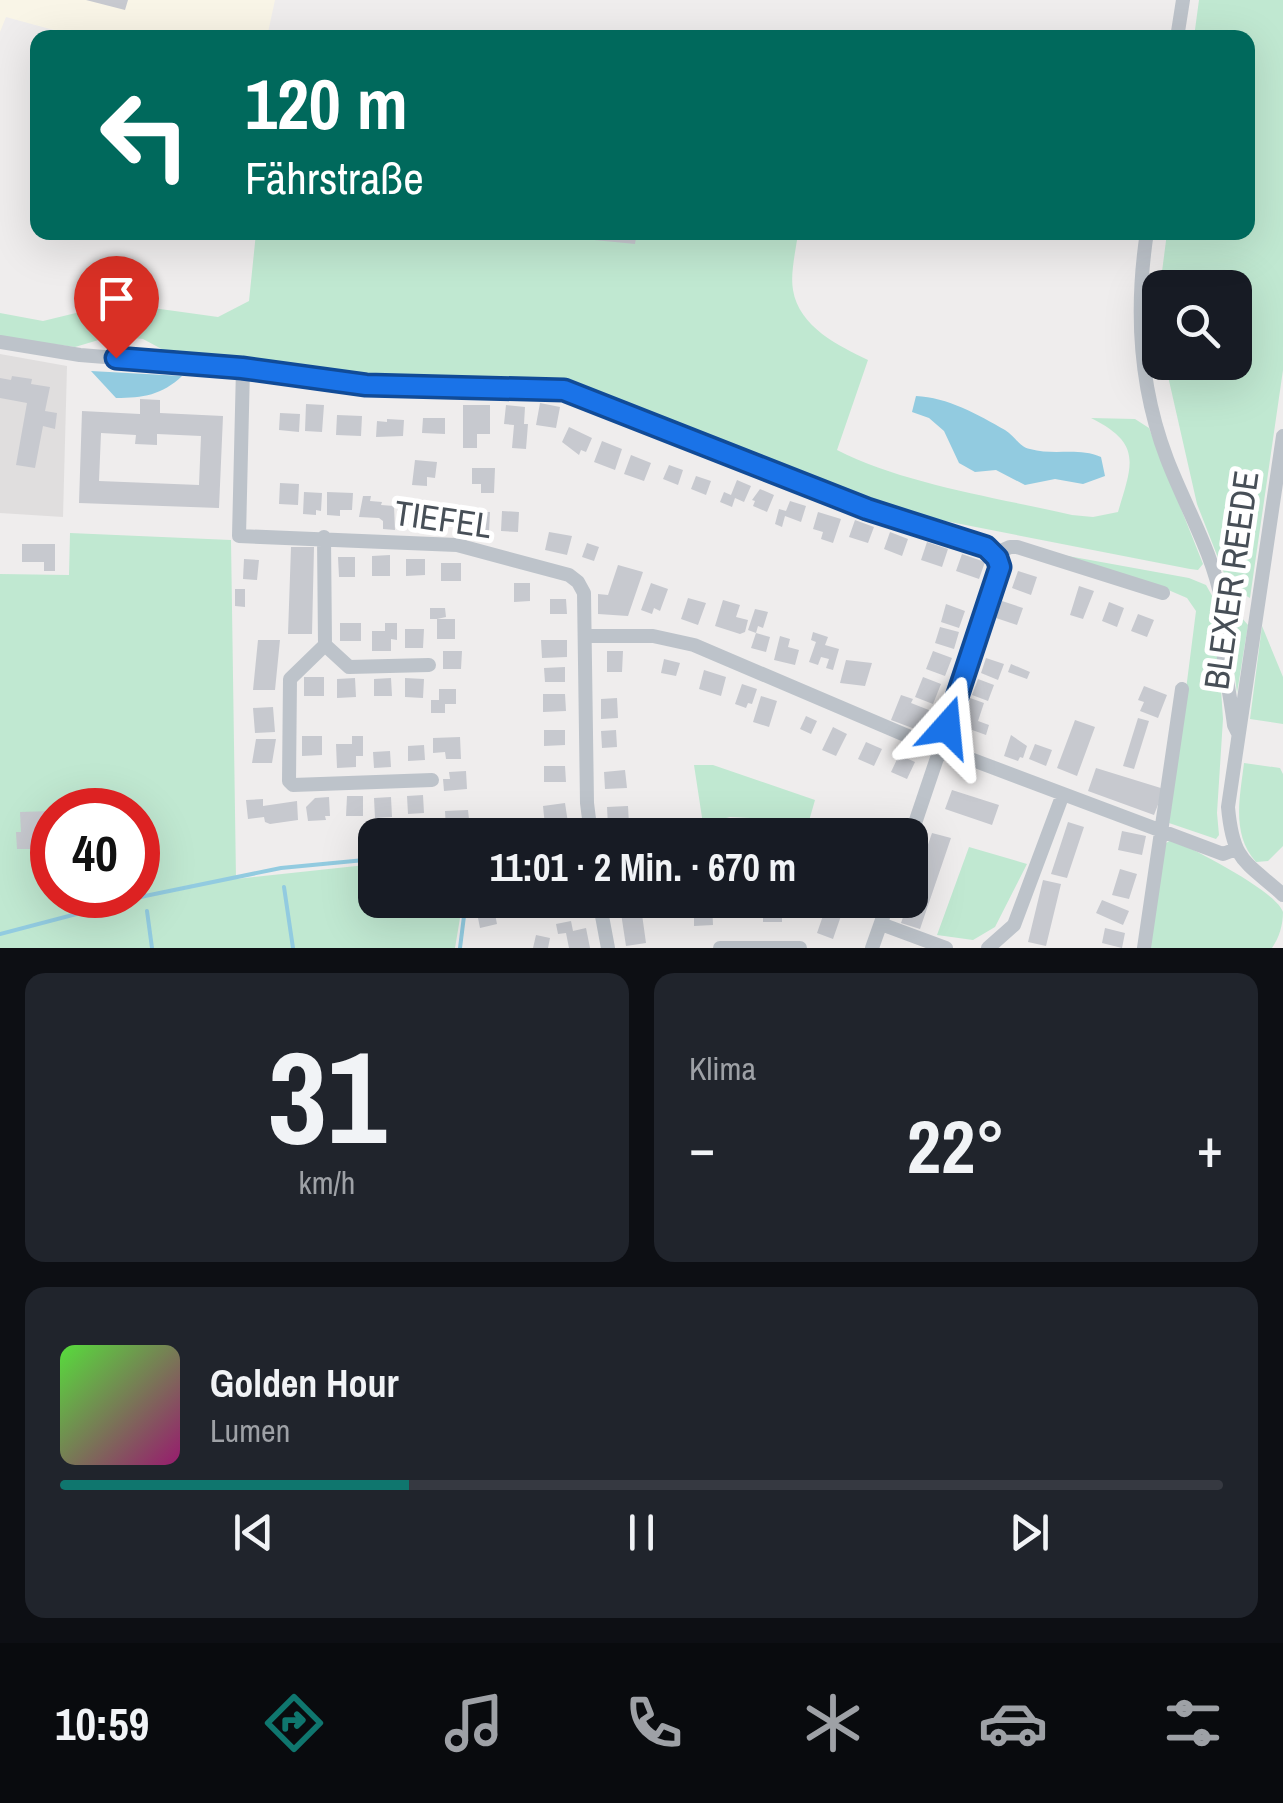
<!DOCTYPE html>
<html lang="de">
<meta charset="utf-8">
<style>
:root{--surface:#171b24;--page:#20242c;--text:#f1f3f6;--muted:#9ea1a6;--line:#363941;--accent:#0f766e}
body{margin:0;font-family:"Archivo Narrow",sans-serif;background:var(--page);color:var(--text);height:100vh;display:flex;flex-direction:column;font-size:38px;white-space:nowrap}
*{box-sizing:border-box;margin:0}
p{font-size:32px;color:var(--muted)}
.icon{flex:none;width:55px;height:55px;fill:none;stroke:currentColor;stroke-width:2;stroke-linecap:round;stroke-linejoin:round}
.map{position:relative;height:948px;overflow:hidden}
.panel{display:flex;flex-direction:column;gap:25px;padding:25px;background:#0d0f14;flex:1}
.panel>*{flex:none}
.hud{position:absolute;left:30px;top:30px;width:1225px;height:210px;border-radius:20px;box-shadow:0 10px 40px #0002;background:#00695c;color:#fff;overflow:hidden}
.controls{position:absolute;left:1142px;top:270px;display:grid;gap:20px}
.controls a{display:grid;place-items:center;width:110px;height:110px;border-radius:20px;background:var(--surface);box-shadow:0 10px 40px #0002;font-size:50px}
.speed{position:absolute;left:30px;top:788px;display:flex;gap:20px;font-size:50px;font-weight:700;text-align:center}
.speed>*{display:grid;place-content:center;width:130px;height:130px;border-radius:50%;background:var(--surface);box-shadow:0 10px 40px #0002;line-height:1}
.speed .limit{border:15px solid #d22;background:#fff;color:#111}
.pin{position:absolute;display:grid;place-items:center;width:85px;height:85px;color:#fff;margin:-102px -42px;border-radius:50% 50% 50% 0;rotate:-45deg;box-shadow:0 0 10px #0007}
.pin .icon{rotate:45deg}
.me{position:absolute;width:110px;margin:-55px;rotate:18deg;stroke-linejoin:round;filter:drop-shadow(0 0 8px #0008)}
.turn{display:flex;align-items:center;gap:35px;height:210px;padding:0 50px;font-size:45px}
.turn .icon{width:130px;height:130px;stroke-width:2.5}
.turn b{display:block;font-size:70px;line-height:85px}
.big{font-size:75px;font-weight:700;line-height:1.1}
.panel .tile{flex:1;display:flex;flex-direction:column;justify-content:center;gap:15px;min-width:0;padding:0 35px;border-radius:20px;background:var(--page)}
.panel .dial{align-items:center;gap:0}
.dial b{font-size:130px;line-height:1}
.song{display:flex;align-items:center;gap:30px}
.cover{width:120px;height:120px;border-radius:15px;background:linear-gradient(135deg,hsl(110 70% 55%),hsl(320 70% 35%))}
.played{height:10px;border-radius:5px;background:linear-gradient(90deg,var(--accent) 30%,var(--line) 30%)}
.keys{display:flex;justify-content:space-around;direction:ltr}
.heat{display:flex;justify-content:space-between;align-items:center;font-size:55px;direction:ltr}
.panel .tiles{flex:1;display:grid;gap:25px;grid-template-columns:1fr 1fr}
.tile:last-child{grid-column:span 2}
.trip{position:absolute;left:358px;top:818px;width:570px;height:100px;border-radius:20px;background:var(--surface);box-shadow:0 10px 40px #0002;font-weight:700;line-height:100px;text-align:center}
.dock{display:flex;height:160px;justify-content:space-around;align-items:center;background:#090b0e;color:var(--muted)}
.dock .icon{width:70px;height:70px}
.dock .active{color:var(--accent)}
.dock b{font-size:45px;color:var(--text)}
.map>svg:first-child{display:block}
.commercial{fill:#f9f5e7}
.education{fill:#e0dede}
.green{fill:#c0e8d1;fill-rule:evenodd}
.water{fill:#92cbe0}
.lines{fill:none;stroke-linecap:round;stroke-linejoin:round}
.stream{stroke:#92cbe0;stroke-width:4}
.building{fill:#c7c9cf;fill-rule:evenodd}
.minor{stroke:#bdc3ca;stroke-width:14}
.route-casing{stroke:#114b97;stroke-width:25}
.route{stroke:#1a73e8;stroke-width:18}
.labels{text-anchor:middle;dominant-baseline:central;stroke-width:10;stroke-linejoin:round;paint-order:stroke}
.street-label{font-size:35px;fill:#474f57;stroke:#fff}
</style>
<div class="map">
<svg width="1283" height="948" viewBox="0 0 1283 948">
<rect width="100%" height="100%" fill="#efeded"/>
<path class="commercial" d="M0,0h275l-8,37h-188l-73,-20 -6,15z"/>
<path class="education" d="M0,354l67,12 -4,151 -63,-4z"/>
<path class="green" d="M1199,0h84v370l-33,228 -21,-12 -32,-82 -32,-141 70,-1v-74h-75v50l-4,-20 11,-85 81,-1v-194l-54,-1z
M256,233h542c-2,17 -8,40 -5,57 6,37 46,56 75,70l-31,90c66,34 162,48 235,65l21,2 25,-5c14,-48 25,-68 -27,-94l44,1 14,9 54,136 -5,6 -8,-1 -301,-59 -292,-116 -46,-11 -150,-4 -230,-25 -28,-15 -31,-3 -37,11 -75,-10v-24l43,8 74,-18 101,14 31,-16z
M70,533l161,7 5,339 139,-15v36h88l-8,48h-455v-374l69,1zM52,810h86v85h-86z
M1046,552l143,26 17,7 9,16 8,118 -6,94 2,22 -3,4 -47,-16 27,-212 -9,-13 -21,-9z
M1234,609l14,16 -11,68 -5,-39z
M1262,626l21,51v47l-33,-5z
M1244,763l36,5 3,6v72l-15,15 -12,1c-25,-28 -16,-65 -12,-99z
M694,765h19l102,35 -6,21 -79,-4 -27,7z
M1172,839c22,11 103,51 111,73 0,13 -4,26 -11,36h-124l17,-104z
M969,847l58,17 -32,63 -22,13 -36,-5z"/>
<path class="water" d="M91,371l91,5c-20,19 -39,22 -66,22z
M916,396c31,1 63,19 89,34 10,6 14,17 25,19 25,7 48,-2 71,8l4,19 -22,8 -28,-5 -30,6 -29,-15 -21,2 -16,-9 -15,-32 -15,-13 -17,-6z"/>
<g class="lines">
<path class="stream" d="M284,887l9,61
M147,911l5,37
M0,934l145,-38 136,-28 94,-9
M460,948l6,-48"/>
</g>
<path class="building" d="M86,0h42l-3,10z
M594,232h43l-2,12 -41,-4z
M12,376l20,3 -1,5 19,3 -5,24 12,2 -2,16 -12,-3 -8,42 -19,-3 11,-62 -27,-5v-20l11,2z
M140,399l20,1v13l63,3 -4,92 -140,-5 3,-92 58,3zM101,433l35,2 -1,9 22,1v-11l44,2 -2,49 -100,-4z
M540,403l20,4 -4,21 -20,-3z
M306,404l18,1 -2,27 -17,-1z
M463,405h27v29h-13v14h-14z
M506,405l19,2 -1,17h4l-2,25 -14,-1 2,-23 -10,-1z
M280,413l20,1 -1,18 -20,-2z
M337,415l25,1 -1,20 -25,-1z
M423,418h22v16l-23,-1z
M387,419l17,1 -1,16 -27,1 1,-16 10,1z
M569,427l23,11 -6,14 -5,-2 -2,5 -17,-13z
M602,441l20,8 -7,21 -21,-8z
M631,455l20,8 -7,18 -20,-7z
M415,460l22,2 -2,16 -8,-1v9l-15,-1z
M669,465l14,5 -5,15 -15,-6z
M472,468h23l-1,25h-13v-9h-9z
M696,476l15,5 -5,14 -15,-6z
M737,480l14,6 -7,16 -9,-4 -3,9 -12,-5 4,-10 7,3z
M280,483l19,1 -1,21 -19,-1z
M760,489l14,6 -7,17 -14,-6 2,-5 -3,-1z
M304,492l18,1 -1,18 -5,-1v5l-13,-1z
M327,492l26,1 -1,17h-12v6l-13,-1z
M363,496h8l-1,5 12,1 -1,3 13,1 1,24 -12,-1v-8l-4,-3 -20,-1z
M398,498l39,6 -3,23 -27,-2 1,-12 -11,-2z
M790,501l16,5 -5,16 -16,-6 -3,11 -7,-3 4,-15 7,2z
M502,511l17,1 -1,20 -17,-1z
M472,512h18l-1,20 -18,-1z
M818,512l23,7 -8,24 -12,-4 2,-7 -10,-3z
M855,520l19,7 -6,16 -19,-6z
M549,532l23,4 -5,19 -22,-5z
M890,532l18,7 -6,17 -18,-7z
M927,542l21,7 -6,18 -21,-7z
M587,543l12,4 -5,14 -12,-4z
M22,544h33v27h-11v-9h-22z
M291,547h23l-2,87h-24z
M962,554l23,8 -6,17 -23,-8z
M390,555v21h-18v-20z
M338,557h17v20h-16z
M244,559l15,1 -2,20 -14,-1z
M406,559h19v16l-19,1z
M441,563h20v18h-20z
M618,565l25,7 -15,44 -30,-2v-20l10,1z
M1018,571l19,6 -6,18 -19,-7z
M514,583h16v18l-16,1z
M651,583l17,6 -8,22 -6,-3 -2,6 -11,-4z
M1079,586l15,5 -11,28 -13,-4z
M235,589h10v18l-10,-1z
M688,598l18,5 -8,22 -17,-6z
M550,599h16l1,15h-17z
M723,600l17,5 -4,12 12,3 -3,12 -5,2 -25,-8z
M1002,601l21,7 -6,17 -21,-7z
M1109,602l15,6 -7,19 -15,-6z
M946,604l19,7 -6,17 -18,-6z
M430,608h15l1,9 -9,2h18v20h-18v-20h-7z
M755,609l13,3 -5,16 -5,-2 -2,7 -8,-3z
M1138,614l16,6 -7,17 -16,-6z
M340,623h21v18h-21z
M385,623h12v17l-6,-1v12h-19v-20h13z
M940,627l19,5 -5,17 -19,-6z
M405,629h19l-1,19h-18z
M813,632l15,5 -3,8 14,4 -6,21 -7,-2 3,-9 -8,-2 -3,8 -9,-3 7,-20 -5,-2z
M756,633l14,4 -4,15 -15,-4z
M780,636l10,3 -2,8 11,3 -4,15 -21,-5z
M258,640h22l-5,50h-22z
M541,640h26v17l-25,1z
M443,651h19l-1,18h-18z
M607,651h16l-1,21h-15z
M933,651l19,7 -7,18 -19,-7z
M986,658l18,6 -6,16 -17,-7z
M664,659l16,4 -4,13 -15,-3z
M846,660l26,3 -7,23 -25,-3z
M1011,664l19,8 -3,7 -19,-7z
M565,667v15h-20l-1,-14z
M704,670l22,7 -5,19 -22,-7z
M304,677h20v19h-20z
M923,677l18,7 -8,20 -18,-7z
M355,678l1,19 -19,1v-19z
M391,678l1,18h-18v-17z
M405,678l19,1 -1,19 -18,-1z
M978,679l16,6 -6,16 -16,-6z
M742,684l15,5 -5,15 -4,-1 -2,5 -11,-4z
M1144,686l23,9 -9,23 -18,-7 4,-9 -6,-2z
M439,689h17v15h-11v9h-14v-13h8z
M543,694h22l1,17 -23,1z
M901,695l12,4 -2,4 28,11 -8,21 -40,-15z
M761,696l16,5 -8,26 -16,-5z
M617,698l1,20 -17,1v-20z
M970,698l14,5 -6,18 11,4 -3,10 -22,-8z
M273,707l2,25 -20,1 -2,-25z
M806,716l11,5 -6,13 -11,-5z
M1138,718l11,3 -15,48 -11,-3z
M1075,720l20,7 -18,49 -20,-8z
M833,727l14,7 -11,22 -14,-6z
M544,730h21v15l-21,1z
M616,730l1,17 -15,1 -1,-17z
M1011,735l16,11 -4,12 -3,-1 -2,4 -14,-5z
M302,736h20v19l-20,1z
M352,736h11v20h-7v11l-19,1 -1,-24h16z
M460,737l1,22h-15l-1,-7 -12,1v-15z
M256,739h20l-4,24h-20z
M866,742l16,7 -8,17 -16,-7z
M1035,744l17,6 -6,16 -17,-7z
M424,745l1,15 -17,1v-15z
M390,751l1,16 -17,1 -1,-16z
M899,755l16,7 -8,17 -16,-7z
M544,766h21l1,16h-22z
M1096,768l68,21 -10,26 -66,-24z
M625,770l2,18 -22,1 -1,-17z
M466,771l1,18 -23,2 -1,-12h7l-1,-7z
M952,790l47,15 -7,20 -47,-16z
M423,795l1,18 -16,1 -1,-18z
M347,796h16v20h-17z
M329,797l1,19h-5l1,4 -18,1 -2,-14 9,-9z
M391,797l1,20 -17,1 -1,-20z
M263,799v7l34,-5 1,19 -28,4 -5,-2 -1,-5 -16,2 -2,-19z
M565,803l3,20 -23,3 -2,-20z
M628,806l1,18 -21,2 -1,-19z
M468,810l2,18 -24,2 -1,-19z
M52,811v57h-7l3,-31h-11v12h-20l-1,-17h5l-1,-20z
M1068,822l16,5 -17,51 -16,-4z
M1122,831l24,5 -4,19 -24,-5z
M932,833l19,5 -31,91 -19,-6z
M1120,869l17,5 -8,25 -17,-4z
M1043,880l18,4 -15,62 -18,-4z
M511,900h19l3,9 -18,5z
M619,900h21l6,43 -20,3z
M694,900h18l1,25 -19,1z
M763,900h19v22h-19z
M824,900h18l-4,11 4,2 -9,26 -16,-6 9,-26 -4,-1z
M1102,900l27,11 -6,14 -27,-12z
M494,909l3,15 -17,4 -3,-15z
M571,921l2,10 13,-3 4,20h-21l-3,-15 -8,1 -2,-10z
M1105,928l20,5 -3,15 -20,-5z
M536,935l14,3 -2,10h-15z"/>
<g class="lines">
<path class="minor" d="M1177,38l6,-38
M1147,232c-12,78 -8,154 20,227 18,47 46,94 55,144 2,15 0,31 1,46 2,25 8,51 11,76l4,8
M0,342l80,13 163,13 124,17 196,4 304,120 119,38 8,7 6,13 -53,160 2,18 16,12 258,97 13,-5
M243,368l-4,168 218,9 112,30 9,7 6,11 3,210 4,32
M1283,436l-55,371c5,56 18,54 55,88
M324,537l1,108 -35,34 -1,102 4,4 139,-5
M994,554l16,-7h7l146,46
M587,636h66l41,9 237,101 18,-1
M325,645l24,22 80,-2
M910,838l27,-80 12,-13
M599,900l9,48
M881,924l65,24
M720,948h80
M872,948l17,-48
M988,948l26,-23 49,-131
M1144,948l38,-259"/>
</g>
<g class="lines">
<g class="route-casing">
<path id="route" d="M116,358l126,10 124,17 198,5 303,119 119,38 11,11 3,9 -53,160"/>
</g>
<use href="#route" class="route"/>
</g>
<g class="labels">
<g class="street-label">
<text transform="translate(443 519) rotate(8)">TIEFEL</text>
<text transform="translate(1231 580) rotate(-82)">BLEXER REEDE</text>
</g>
</g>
</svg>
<div class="controls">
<a><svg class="icon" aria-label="search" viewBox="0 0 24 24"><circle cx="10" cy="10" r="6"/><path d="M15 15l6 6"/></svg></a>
</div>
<div class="speed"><div class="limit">40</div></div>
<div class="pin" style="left:116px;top:358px;background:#d93025"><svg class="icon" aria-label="arrive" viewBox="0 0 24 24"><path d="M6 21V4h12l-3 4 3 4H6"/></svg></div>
<svg class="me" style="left:947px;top:727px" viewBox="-20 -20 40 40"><path d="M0-17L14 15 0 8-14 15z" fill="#1a73e8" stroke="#fff" stroke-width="4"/></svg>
<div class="trip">11:01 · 2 Min. · 670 m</div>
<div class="hud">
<div class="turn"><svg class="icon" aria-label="left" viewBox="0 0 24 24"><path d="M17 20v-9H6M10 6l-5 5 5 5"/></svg><div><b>120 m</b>Fährstraße</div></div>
</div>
</div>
<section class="panel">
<div class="tiles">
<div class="tile dial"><b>31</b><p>km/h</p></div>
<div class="tile"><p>Klima</p>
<div class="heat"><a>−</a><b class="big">22°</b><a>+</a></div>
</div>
<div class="tile">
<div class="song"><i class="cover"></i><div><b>Golden Hour</b><p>Lumen</p></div></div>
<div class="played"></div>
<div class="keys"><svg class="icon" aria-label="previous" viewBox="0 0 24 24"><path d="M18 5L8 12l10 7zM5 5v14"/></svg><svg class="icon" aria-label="pause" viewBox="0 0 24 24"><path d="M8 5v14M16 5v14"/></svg><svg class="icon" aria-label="next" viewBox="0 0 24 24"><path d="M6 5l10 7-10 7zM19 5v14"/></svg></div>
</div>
</div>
</section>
<nav class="dock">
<b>10:59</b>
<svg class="icon active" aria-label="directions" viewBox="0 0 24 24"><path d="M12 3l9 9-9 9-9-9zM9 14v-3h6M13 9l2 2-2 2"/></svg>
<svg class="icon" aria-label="music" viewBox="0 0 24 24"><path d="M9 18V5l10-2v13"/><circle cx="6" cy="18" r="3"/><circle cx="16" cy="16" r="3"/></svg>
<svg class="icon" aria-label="phone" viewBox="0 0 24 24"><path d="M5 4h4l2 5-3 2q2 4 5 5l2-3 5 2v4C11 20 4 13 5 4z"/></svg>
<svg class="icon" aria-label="climate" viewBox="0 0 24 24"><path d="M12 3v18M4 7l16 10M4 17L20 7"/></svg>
<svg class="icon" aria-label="car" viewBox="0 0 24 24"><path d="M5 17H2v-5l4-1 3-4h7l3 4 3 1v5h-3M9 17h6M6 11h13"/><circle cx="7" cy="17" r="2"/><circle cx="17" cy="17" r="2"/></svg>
<svg class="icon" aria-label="filters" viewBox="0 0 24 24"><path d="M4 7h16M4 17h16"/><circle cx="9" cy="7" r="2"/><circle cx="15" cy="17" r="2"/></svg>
</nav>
